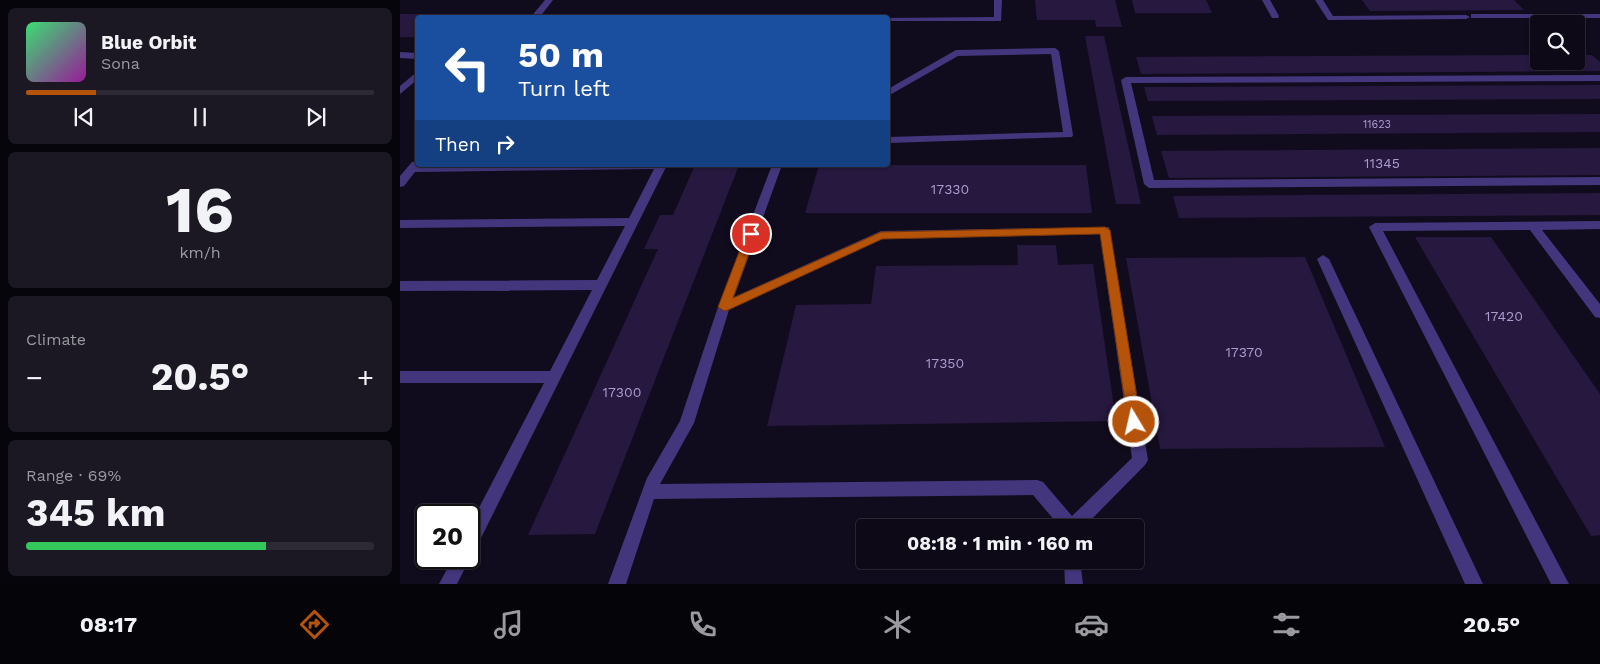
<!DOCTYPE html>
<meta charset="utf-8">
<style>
:root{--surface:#0d0916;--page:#1b1723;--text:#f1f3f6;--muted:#9a9aa1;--line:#2d2a35;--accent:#b45309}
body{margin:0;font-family:"Work Sans",sans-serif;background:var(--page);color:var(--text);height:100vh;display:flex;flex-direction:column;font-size:19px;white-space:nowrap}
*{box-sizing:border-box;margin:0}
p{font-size:16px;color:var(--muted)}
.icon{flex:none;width:28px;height:28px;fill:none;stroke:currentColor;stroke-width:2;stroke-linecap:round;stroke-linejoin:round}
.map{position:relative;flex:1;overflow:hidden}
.panel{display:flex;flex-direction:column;gap:8px;padding:8px;background:#07050c;width:400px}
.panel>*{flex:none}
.top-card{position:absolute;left:15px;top:15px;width:475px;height:152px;border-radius:5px;box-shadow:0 1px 4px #0004,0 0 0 1px var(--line);background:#1a4fa0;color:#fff;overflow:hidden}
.controls{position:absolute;left:1130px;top:15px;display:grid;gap:10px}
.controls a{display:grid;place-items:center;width:55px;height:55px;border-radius:5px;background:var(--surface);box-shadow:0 1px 4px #0004,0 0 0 1px var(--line);font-size:25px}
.speed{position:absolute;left:15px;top:504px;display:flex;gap:10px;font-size:25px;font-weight:700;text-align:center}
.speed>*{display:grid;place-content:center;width:65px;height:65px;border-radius:50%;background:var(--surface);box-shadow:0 1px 4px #0004,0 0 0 1px var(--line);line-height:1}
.speed .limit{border:2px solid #111;border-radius:8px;background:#fff;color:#111}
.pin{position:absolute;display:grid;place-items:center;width:42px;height:42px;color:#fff;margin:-21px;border:2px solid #fff;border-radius:50%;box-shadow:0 1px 5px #0007}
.me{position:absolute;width:55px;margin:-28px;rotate:351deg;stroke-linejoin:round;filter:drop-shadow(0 0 4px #0008)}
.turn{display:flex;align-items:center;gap:18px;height:105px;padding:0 20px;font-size:22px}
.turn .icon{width:65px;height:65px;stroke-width:2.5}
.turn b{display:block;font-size:35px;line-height:42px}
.then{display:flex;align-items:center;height:48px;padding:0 20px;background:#0003;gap:10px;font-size:19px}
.big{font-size:38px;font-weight:700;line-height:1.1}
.panel .card{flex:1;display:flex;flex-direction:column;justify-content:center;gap:8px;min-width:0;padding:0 18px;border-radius:8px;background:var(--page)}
.panel .dial{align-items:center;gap:0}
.dial b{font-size:65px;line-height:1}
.song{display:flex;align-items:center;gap:15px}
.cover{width:60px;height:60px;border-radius:8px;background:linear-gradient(135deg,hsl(140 70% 55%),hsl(300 70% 35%))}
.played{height:5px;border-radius:2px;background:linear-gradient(90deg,var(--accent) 20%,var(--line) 20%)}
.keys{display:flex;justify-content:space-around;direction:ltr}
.heat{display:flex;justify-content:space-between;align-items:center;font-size:28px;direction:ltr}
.charge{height:8px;border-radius:4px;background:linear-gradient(90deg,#34c759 69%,var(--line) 0)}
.trip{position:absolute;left:456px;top:519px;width:288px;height:50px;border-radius:5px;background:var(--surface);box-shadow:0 1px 4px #0004,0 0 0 1px var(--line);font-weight:700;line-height:50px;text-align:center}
.tabs{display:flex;height:80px;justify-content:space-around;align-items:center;background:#050409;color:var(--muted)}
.tabs .icon{width:35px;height:35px}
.tabs .current{color:var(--accent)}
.tabs b{font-size:22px;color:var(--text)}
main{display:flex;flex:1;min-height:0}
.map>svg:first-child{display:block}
.building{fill:#26183e}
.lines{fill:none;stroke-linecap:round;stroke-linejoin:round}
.lane{fill:#44367d;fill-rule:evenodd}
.route{fill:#b45309;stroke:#753606}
.labels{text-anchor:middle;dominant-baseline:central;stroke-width:5;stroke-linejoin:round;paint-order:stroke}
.far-number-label{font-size:11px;fill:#ab9ccf}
.number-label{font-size:14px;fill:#ab9ccf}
</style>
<main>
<section class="panel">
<div class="card">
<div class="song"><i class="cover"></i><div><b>Blue Orbit</b><p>Sona</p></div></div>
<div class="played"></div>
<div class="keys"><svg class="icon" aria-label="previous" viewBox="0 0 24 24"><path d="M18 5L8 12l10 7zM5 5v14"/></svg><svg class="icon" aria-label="pause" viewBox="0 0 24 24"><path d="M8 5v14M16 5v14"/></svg><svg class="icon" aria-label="next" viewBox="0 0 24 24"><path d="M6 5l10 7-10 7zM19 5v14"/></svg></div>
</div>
<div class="card dial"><b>16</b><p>km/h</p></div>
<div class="card"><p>Climate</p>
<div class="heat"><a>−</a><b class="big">20.5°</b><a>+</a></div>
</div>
<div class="card"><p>Range · 69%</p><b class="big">345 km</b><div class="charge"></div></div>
</section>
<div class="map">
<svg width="1200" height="584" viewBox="0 0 1200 584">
<rect width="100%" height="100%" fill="#110c1d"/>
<path class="building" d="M635,0h80l7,27h-26l-1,-7h-58z
M732,0h74l6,13h-77z
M962,0h152l10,10 -154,1z
M0,14h112l-4,4h-90v19h-18z
M685,36h19l37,168h-25z
M1139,55v6h37v-6h16l8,7v9l-459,3 -5,-17z
M1200,85v14l-452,2 -4,-14z
M1200,114v18l-443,3 -5,-19z
M1200,148v27l-431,3 -8,-27z
M295,165h44l-144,369 -67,1 130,-286h-14l16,-34h13z
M419,165h267l6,48h-287z
M1200,193v22l-421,3 -6,-22z
M1015,237h76l109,157v141l-9,1z
M617,245h39l2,20 35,-1 23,157 -349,5 29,-121 75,-1 5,-38 142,-1z
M905,257l80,190 -225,2 -34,-191z"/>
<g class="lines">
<path class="lane" d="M145,0h8l-14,18h-9z
M594,0h8l-1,21h-113v-3h-3l109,-1z
M862,0h8l9,16 -1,2h-6z
M915,0h8l10,16 133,-1 4,2 -4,2 -135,1h-3z
M1071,14h129v4h-129z
M655,48l4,3 14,84 -1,2 -184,6v-6l175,-5 -12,-78 -93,2 -70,40v-7l68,-39z
M0,52l18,1v6l-18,-1z
M18,71v8l-18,15v-8z
M1200,75v6l-469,2 23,97 446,-3v8l-451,3 -5,-4 -23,-104 5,-3z
M16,161l2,4 2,1 247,-1 -192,385 -6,2v-25l75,-144h-144v-12h150l42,-81 -192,1v-10l197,-1 28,-54 -225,2v-8l229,-2 25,-49 -239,3 -11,14 -4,1v-11l12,-14z
M372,165h10l-48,132 147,-66 228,-4 39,233 -3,5 -62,63h-22l-28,-33 -379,4 -28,85h-18l39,-106 33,-57 38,-114zM700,234l32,224 -60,58 -29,-34 -6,-2 -377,4 34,-61 35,-113 154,-71z
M1200,221v8l-58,1 58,74v14l-5,-1 -65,-87 -147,1 186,353h-18l-182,-357 6,-4z
M923,255l6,4 154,325h-18l-148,-325z
M69,554l1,4 -13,26h-18l14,-26h16z
M664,560h16l3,24h-18z"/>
</g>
<path class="route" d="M705,227l5,3 31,192 -2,4 -5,2 -4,-2 -2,-4 -28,-188 -218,5 -154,71 -4,1 -6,-4 28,-73 5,-4 5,4 -23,64 148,-66z"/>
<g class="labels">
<g class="far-number-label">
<text x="977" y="124">11623</text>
</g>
<g class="number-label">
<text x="982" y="163">11345</text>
<text x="550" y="189">17330</text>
<text x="1104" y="316">17420</text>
<text x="844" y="352">17370</text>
<text x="545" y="363">17350</text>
<text x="222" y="392">17300</text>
</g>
</g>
</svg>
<div class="controls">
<a><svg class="icon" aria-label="search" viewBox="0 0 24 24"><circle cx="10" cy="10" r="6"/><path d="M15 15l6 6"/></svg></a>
</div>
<div class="speed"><div class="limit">20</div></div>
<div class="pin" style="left:351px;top:234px;background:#d93025"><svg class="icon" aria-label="arrive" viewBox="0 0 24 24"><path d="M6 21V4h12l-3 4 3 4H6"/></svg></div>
<svg class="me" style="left:734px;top:422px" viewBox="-20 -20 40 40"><circle r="17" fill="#b45309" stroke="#fff" stroke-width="3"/><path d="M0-11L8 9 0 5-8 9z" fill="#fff"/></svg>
<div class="trip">08:18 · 1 min · 160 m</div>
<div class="top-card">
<div class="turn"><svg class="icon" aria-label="left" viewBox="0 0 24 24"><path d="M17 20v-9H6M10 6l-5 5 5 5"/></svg><div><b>50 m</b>Turn left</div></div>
<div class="then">Then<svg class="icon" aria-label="right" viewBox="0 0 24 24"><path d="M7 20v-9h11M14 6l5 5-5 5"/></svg></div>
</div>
</div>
</main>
<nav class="tabs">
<b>08:17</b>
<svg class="icon current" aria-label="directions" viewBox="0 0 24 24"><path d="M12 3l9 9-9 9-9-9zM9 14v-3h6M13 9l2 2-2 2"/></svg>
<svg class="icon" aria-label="music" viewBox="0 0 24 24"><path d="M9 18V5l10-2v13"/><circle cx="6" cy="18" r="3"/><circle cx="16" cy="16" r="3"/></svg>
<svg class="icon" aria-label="phone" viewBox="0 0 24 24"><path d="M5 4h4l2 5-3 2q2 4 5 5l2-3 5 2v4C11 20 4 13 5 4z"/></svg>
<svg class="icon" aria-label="climate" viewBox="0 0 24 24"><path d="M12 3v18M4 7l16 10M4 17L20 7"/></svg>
<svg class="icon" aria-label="car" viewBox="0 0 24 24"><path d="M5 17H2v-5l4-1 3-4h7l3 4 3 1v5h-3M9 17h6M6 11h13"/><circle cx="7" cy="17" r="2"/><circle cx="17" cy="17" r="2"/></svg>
<svg class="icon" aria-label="filters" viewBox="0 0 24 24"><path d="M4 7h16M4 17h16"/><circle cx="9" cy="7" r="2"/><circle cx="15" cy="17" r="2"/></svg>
<b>20.5°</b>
</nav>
